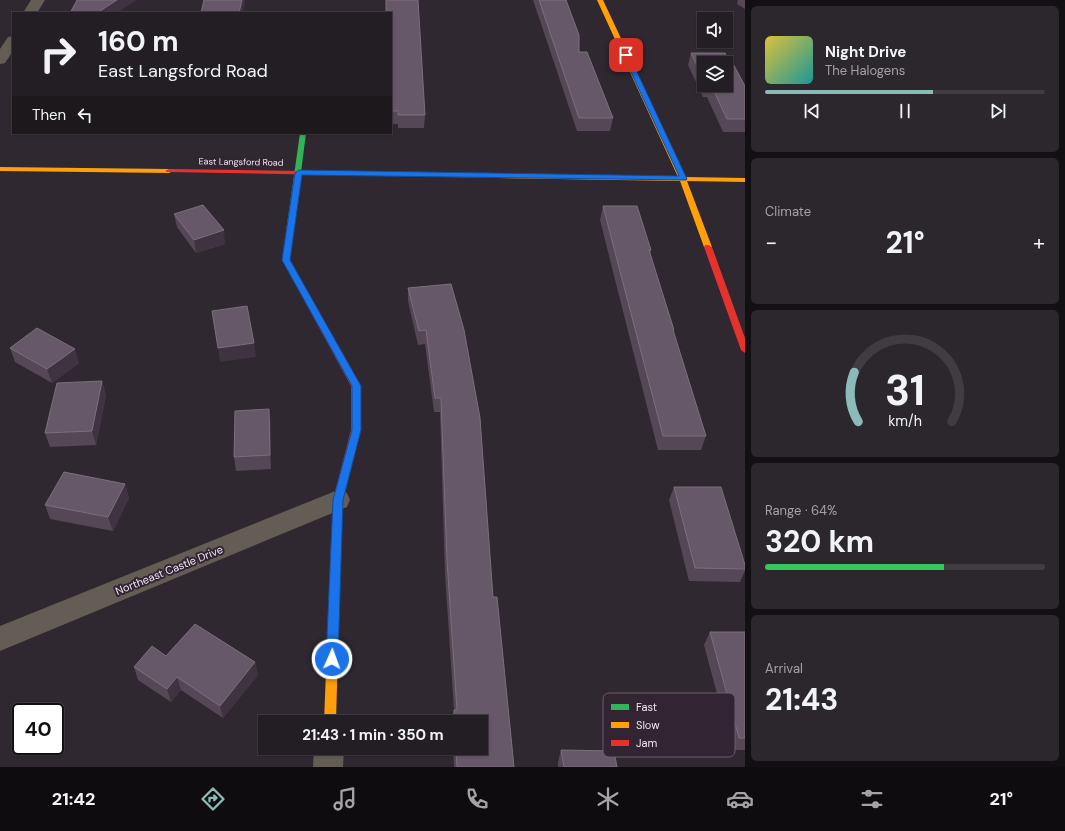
<!DOCTYPE html>
<meta charset="utf-8">
<style>
:root{--surface:#231e24;--page:#2b272c;--text:#f1f3f6;--muted:#a3a2a6;--line:#403c41;--accent:#8bbbb9}
body{margin:0;font-family:"DM Sans",sans-serif;background:var(--page);color:var(--text);height:100vh;display:flex;flex-direction:column;font-size:15px;white-space:nowrap}
*{box-sizing:border-box;margin:0}
p{font-size:13px;color:var(--muted)}
.icon{flex:none;width:22px;height:22px;fill:none;stroke:currentColor;stroke-width:2;stroke-linecap:round;stroke-linejoin:round}
.map{position:relative;flex:1;overflow:hidden}
.sheet{display:flex;flex-direction:column;gap:6px;padding:6px;background:#131014;width:320px}
.sheet>*{flex:none}
.top-card{position:absolute;left:12px;top:12px;width:380px;height:122px;border-radius:0px;box-shadow:0 1px 3px #0004,0 0 0 1px var(--line);background:#231e24;color:var(--text);overflow:hidden}
.controls{position:absolute;left:697px;top:12px;display:grid;gap:8px}
.controls a{display:grid;place-items:center;width:36px;height:36px;border-radius:0px;background:var(--surface);box-shadow:0 1px 3px #0004,0 0 0 1px var(--line);font-size:20px}
.speed{position:absolute;left:12px;top:703px;display:flex;gap:8px;font-size:20px;font-weight:700;text-align:center}
.speed>*{display:grid;place-content:center;width:52px;height:52px;border-radius:50%;background:var(--surface);box-shadow:0 1px 3px #0004,0 0 0 1px var(--line);line-height:1}
.speed .limit{border:2px solid #111;border-radius:6px;background:#fff;color:#111}
.pin{position:absolute;display:grid;place-items:center;width:34px;height:34px;color:#fff;margin:-17px;border-radius:8px;box-shadow:0 2px 6px #0006}
.me{position:absolute;width:44px;margin:-22px;rotate:2deg;stroke-linejoin:round;filter:drop-shadow(0 0 3px #0008)}
.turn{display:flex;align-items:center;gap:14px;height:84px;padding:0 20px;font-size:18px}
.turn .icon{width:52px;height:52px;stroke-width:2.5}
.turn b{display:block;font-size:28px;line-height:34px}
.then{display:flex;align-items:center;height:38px;padding:0 20px;background:#0003;gap:8px;font-size:15px}
.big{font-size:30px;font-weight:700;line-height:1.1}
.sheet .widget{flex:1;display:flex;flex-direction:column;justify-content:center;gap:6px;min-width:0;padding:0 14px;border-radius:6px;background:var(--page)}
.sheet .dial{align-items:center;gap:0}
.dial svg{height:104px;overflow:visible;fill:none;stroke:var(--line);stroke-width:7;stroke-linecap:round;text-anchor:middle}
.dial text{fill:var(--text);stroke:none}
.song{display:flex;align-items:center;gap:12px}
.cover{width:48px;height:48px;border-radius:6px;background:linear-gradient(135deg,hsl(50 70% 55%),hsl(180 70% 35%))}
.played{height:4px;border-radius:2px;background:linear-gradient(90deg,var(--accent) 60%,var(--line) 60%)}
.keys{display:flex;justify-content:space-around;direction:ltr}
.heat{display:flex;justify-content:space-between;align-items:center;font-size:22px;direction:ltr}
.charge{height:6px;border-radius:3px;background:linear-gradient(90deg,#34c759 64%,var(--line) 0)}
.trip{position:absolute;left:258px;top:715px;width:230px;height:40px;border-radius:0px;background:var(--surface);box-shadow:0 1px 3px #0004,0 0 0 1px var(--line);font-weight:700;line-height:40px;text-align:center}
.tab-bar{display:flex;height:64px;justify-content:space-around;align-items:center;background:#0e0c0e;color:var(--muted)}
.tab-bar .icon{width:28px;height:28px}
.tab-bar .selected{color:var(--accent)}
.tab-bar b{font-size:18px;color:var(--text)}
main{display:flex;flex:1;min-height:0}
.map>svg:first-child{display:block}
.lines{fill:none;stroke-linecap:round;stroke-linejoin:round}
.street{fill:#645d55;fill-rule:evenodd}
.fast{fill:#30b455;fill-rule:evenodd}
.slow{fill:#ff9f0a;fill-rule:evenodd}
.jam{fill:#e5322d;fill-rule:evenodd}
.wall{fill:#564757;fill-rule:evenodd}
.shaded-wall{fill:#3f3341}
.building{fill:#665868;stroke:#7c6e7d}
.route{fill:#1a73e8;stroke:#114b97}
.labels{text-anchor:middle;dominant-baseline:central;stroke-width:4;stroke-linejoin:round;paint-order:stroke}
.far-street-label{font-size:9px;fill:#efe5ef;stroke:#322433}
.street-label{font-size:11px;fill:#efe5ef;stroke:#322433}
.key{fill:#322433;stroke:#6b5e6b;stroke-width:1}
.key-label{font-size:11px;fill:#efe5ef}
</style>
<main>
<div class="map">
<svg width="745" height="767" viewBox="0 0 745 767">
<rect width="100%" height="100%" fill="#2f2830"/>
<g class="lines">
<path class="street" d="M31,0h14l-8,13h-14z
M13,36v15l-8,12 -5,1v-15l8,-12z
M338,490l9,3 3,7 -3,7 -347,144v-25z
M314,748h30l-1,19h-30z"/>
<path class="fast" d="M300,133h6l-16,127 11,20 -4,3 -3,-1 -12,-22z"/>
<path class="slow" d="M597,0h6l83,177 59,1v4l-58,-1 25,66 -1,2h-3l-4,-2 -24,-66 -182,-3 -4,-2 4,-2 180,3z
M0,167l169,2 4,2 -4,2 -169,-2z
M336,538l4,1 1,3 -5,180h-12l7,-180 1,-3z"/>
<path class="jam" d="M169,169l329,5 4,2 -4,2 -331,-6 -2,-1z
M705,245h3l4,2 33,91v15l-4,-3 -37,-103z
M297,277l4,3 60,106v44l-18,70 -2,42 -1,3 -4,1 -4,-1 -1,-3 2,-42 18,-70v-44l-58,-106z"/>
</g>
<path class="wall" d="M533,0h33l13,52 34,66 -3,13h-33z
M738,0h7v9l-8,-5z
M391,13l34,102 -1,13h-26v-4h-7z
M691,53l36,5 18,28v46h-22l-16,-35h-4l-15,-32zM704,63l22,22h-22z
M603,206l48,44 -1,4 24,76v3l32,103 -5,14h-43l-58,-230z
M174,214l51,30 -29,9 -19,-26z
M451,284l42,313 21,170h-60l-1,-19h28v-26h-29l2,-12 -9,-136 -5,-162h-6l-9,-68 -7,1 -10,-44v-13z
M10,348l69,15 -27,20 -37,-21z
M102,381l4,14 -10,50 -46,2 -5,-14z
M271,423v46l-35,2 -2,-14z
M125,484l4,14 -16,33 -63,-12 -5,-14z
M674,487l71,78v6l-5,11 -51,-1 -20,-81z
M710,632h35v118h-13l-28,-105z
M166,656l89,6 3,13 -35,43 -42,-28 -10,12 -33,-22 -4,-13z
M561,750l56,17h-59v-5z"/>
<path class="shaded-wall" d="M117,0h18v1l-18,12h-18l1,-2z
M242,0h3v1l-2,12h-4z
M224,230l1,14 -29,9 -2,-13z
M254,343l2,14 -36,5 -2,-14z
M75,349l4,14 -27,20 -5,-14z
M102,381l4,14 -10,50 -4,-14z
M269,409l2,14v46l-1,-14z
M125,484l4,14 -16,33 -5,-14z
M255,662l3,13 -35,43 -3,-12z
M177,677l4,13 -10,12 -4,-13z"/>
<path class="building" d="M77,0h40l-17,11 -1,2h-29z
M204,0h38l-3,13h-38z
M386,0h32l7,115h-27v-4h-7v-98h-5z
M539,0h27l13,35v17h8l26,66h-34z
M691,53h34l2,5h3l15,28v33h-18l-16,-34h15v-22h-22v17z
M203,205l21,25 -30,10 -20,-26z
M603,206h34l14,44h-2l25,80h-1l33,106h-43z
M451,284l13,46 16,88 13,179h4l17,170h-57l-1,-19h25v-26h-27v-12h3l-10,-150 -6,-162h-6l-9,-68 -7,1 -11,-43z
M247,306l7,37 -36,5 -6,-37z
M37,328l38,21 -28,20 -37,-21z
M102,381l-10,50 -47,2 12,-50z
M269,409l1,46 -36,2 1,-46z
M64,472l61,12 -17,33 -63,-12z
M674,487h47l24,78v4l-50,-1z
M195,624l60,38 -35,44 -43,-29 -10,12 -33,-22 18,-21 14,10z
M710,632h35v106h-6z
M561,750l53,1 3,16h-53z"/>
<path class="route" d="M626,53l3,2 58,124 -1,1 -384,-5 -12,85 71,126v44l-18,70 -5,159 -2,3 -4,2 -4,-2 -2,-3 7,-159 19,-70v-44l-70,-126 13,-87 4,-3 380,6 -56,-121z"/>
<g class="labels">
<g class="far-street-label">
<text transform="translate(241 162) rotate(1)">East Langsford Road</text>
</g>
<g class="street-label">
<text transform="translate(169 570) rotate(-22)">Northeast Castle Drive</text>
</g>
</g>
<rect x="603" y="693" width="132" height="64" rx="6" class="key"/>
<rect x="611" y="704" width="18" height="6" fill="#30b455"/>
<rect x="611" y="722" width="18" height="6" fill="#ff9f0a"/>
<rect x="611" y="740" width="18" height="6" fill="#e5322d"/>
<g class="key-label">
<text x="636" y="711">Fast</text>
<text x="636" y="729">Slow</text>
<text x="636" y="747">Jam</text>
</g>
</svg>
<div class="controls">
<a><svg class="icon" aria-label="sound" viewBox="0 0 24 24"><path d="M4 9h4l5-4v14l-5-4H4zM17 9q2 3 0 6"/></svg></a>
<a><svg class="icon" aria-label="layers" viewBox="0 0 24 24"><path d="M12 4l9 5-9 5-9-5zM3 14l9 5 9-5"/></svg></a>
</div>
<div class="speed"><div class="limit">40</div></div>
<div class="pin" style="left:626px;top:55px;background:#d93025"><svg class="icon" aria-label="arrive" viewBox="0 0 24 24"><path d="M6 21V4h12l-3 4 3 4H6"/></svg></div>
<svg class="me" style="left:332px;top:659px" viewBox="-20 -20 40 40"><circle r="17" fill="#1a73e8" stroke="#fff" stroke-width="3"/><path d="M0-11L8 9 0 5-8 9z" fill="#fff"/></svg>
<div class="trip">21:43 · 1 min · 350 m</div>
<div class="top-card">
<div class="turn"><svg class="icon" aria-label="right" viewBox="0 0 24 24"><path d="M7 20v-9h11M14 6l5 5-5 5"/></svg><div><b>160 m</b>East Langsford Road</div></div>
<div class="then">Then<svg class="icon" aria-label="left" viewBox="0 0 24 24"><path d="M17 20v-9H6M10 6l-5 5 5 5"/></svg></div>
</div>
</div>
<section class="sheet">
<div class="widget">
<div class="song"><i class="cover"></i><div><b>Night Drive</b><p>The Halogens</p></div></div>
<div class="played"></div>
<div class="keys"><svg class="icon" aria-label="previous" viewBox="0 0 24 24"><path d="M18 5L8 12l10 7zM5 5v14"/></svg><svg class="icon" aria-label="pause" viewBox="0 0 24 24"><path d="M8 5v14M16 5v14"/></svg><svg class="icon" aria-label="next" viewBox="0 0 24 24"><path d="M6 5l10 7-10 7zM19 5v14"/></svg></div>
</div>
<div class="widget"><p>Climate</p>
<div class="heat"><a>−</a><b class="big">21°</b><a>+</a></div>
</div>
<div class="widget dial"><svg viewBox="0 0 100 80">
<path d="M14 69A42 42 0 1 1 86 69"/>
<path d="M14 69A42 42 0 0 1 11 31" stroke="#8bbbb9"/>
<text x="50" y="56" font-size="32" font-weight="700">31</text>
<text x="50" y="72" font-size="11">km/h</text>
</svg></div>
<div class="widget"><p>Range · 64%</p><b class="big">320 km</b><div class="charge"></div></div>
<div class="widget"><p>Arrival</p><b class="big">21:43</b></div>
</section>
</main>
<nav class="tab-bar">
<b>21:42</b>
<svg class="icon selected" aria-label="directions" viewBox="0 0 24 24"><path d="M12 3l9 9-9 9-9-9zM9 14v-3h6M13 9l2 2-2 2"/></svg>
<svg class="icon" aria-label="music" viewBox="0 0 24 24"><path d="M9 18V5l10-2v13"/><circle cx="6" cy="18" r="3"/><circle cx="16" cy="16" r="3"/></svg>
<svg class="icon" aria-label="phone" viewBox="0 0 24 24"><path d="M5 4h4l2 5-3 2q2 4 5 5l2-3 5 2v4C11 20 4 13 5 4z"/></svg>
<svg class="icon" aria-label="climate" viewBox="0 0 24 24"><path d="M12 3v18M4 7l16 10M4 17L20 7"/></svg>
<svg class="icon" aria-label="car" viewBox="0 0 24 24"><path d="M5 17H2v-5l4-1 3-4h7l3 4 3 1v5h-3M9 17h6M6 11h13"/><circle cx="7" cy="17" r="2"/><circle cx="17" cy="17" r="2"/></svg>
<svg class="icon" aria-label="filters" viewBox="0 0 24 24"><path d="M4 7h16M4 17h16"/><circle cx="9" cy="7" r="2"/><circle cx="15" cy="17" r="2"/></svg>
<b>21°</b>
</nav>
